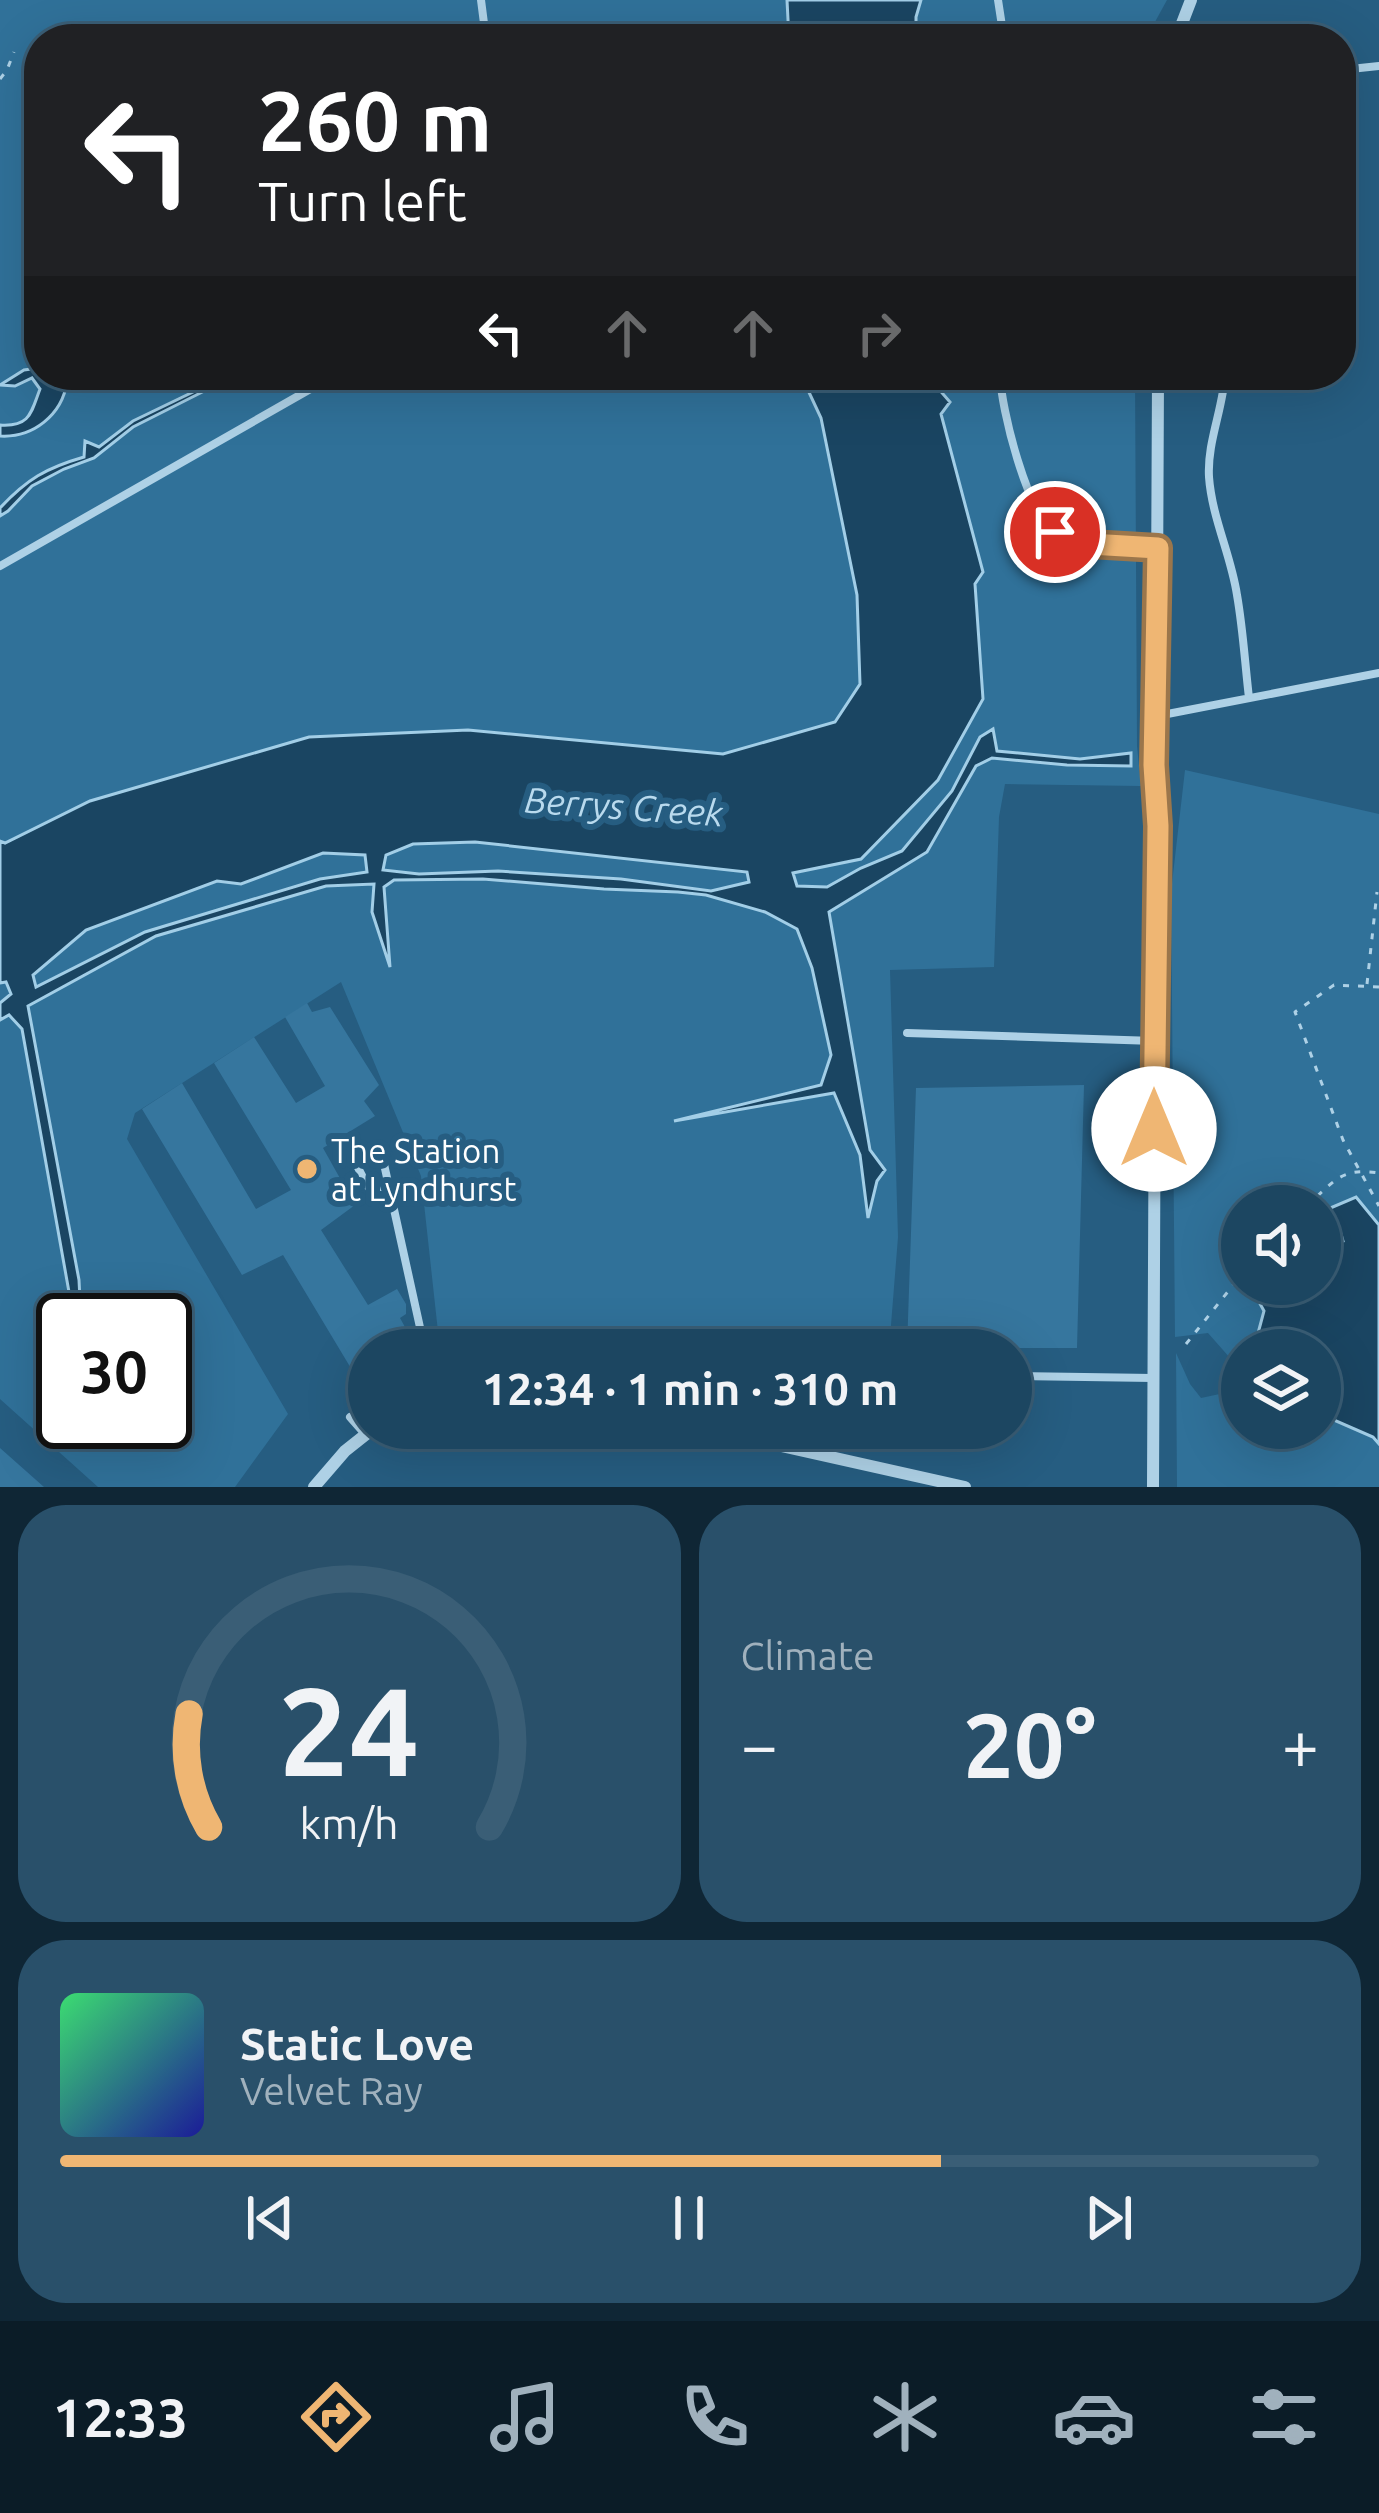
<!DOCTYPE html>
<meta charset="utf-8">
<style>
:root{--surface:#1c4661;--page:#29506a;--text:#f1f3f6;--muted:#a0b1bd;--line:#3a5e76;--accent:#efb673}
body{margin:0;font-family:Ubuntu,sans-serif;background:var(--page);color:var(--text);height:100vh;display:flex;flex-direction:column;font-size:45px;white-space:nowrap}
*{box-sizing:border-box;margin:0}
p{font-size:39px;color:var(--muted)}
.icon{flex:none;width:66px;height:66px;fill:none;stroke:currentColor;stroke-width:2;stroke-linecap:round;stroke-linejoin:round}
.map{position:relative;height:1487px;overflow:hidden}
.drawer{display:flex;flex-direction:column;gap:18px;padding:18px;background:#0f2635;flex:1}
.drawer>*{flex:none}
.banner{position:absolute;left:24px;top:24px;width:1332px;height:366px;border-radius:48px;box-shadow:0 12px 48px #0002,0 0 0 3px var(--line);background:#202124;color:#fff;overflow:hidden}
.controls{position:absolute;left:1221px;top:1185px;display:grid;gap:24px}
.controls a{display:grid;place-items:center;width:120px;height:120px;border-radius:50%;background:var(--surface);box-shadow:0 12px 48px #0002,0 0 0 3px var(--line);font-size:60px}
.speed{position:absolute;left:36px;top:1293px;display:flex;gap:24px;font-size:60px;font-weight:700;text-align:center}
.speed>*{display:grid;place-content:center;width:156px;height:156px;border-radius:50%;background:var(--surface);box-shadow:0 12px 48px #0002,0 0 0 3px var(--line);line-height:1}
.speed .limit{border:6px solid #111;border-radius:18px;background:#fff;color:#111}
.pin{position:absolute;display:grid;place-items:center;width:102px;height:102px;color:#fff;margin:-51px;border:6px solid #fff;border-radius:50%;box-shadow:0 3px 12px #0007}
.me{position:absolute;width:132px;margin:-66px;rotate:0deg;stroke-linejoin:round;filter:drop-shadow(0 0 9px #0008)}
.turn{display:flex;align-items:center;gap:42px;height:252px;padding:0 36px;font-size:54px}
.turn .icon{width:156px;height:156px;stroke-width:2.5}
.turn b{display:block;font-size:84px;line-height:102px}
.lanes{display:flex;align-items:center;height:114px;padding:0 36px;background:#0003;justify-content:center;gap:60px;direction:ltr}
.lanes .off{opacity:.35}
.big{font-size:90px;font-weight:700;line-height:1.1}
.drawer .card{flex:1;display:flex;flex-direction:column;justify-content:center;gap:18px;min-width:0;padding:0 42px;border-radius:48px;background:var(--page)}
.drawer .dial{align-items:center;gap:0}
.dial svg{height:312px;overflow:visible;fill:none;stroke:var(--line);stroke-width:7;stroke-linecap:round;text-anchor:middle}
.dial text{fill:var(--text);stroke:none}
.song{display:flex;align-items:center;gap:36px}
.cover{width:144px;height:144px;border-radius:18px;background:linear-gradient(135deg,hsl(140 70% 55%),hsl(240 70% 35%))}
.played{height:12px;border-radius:6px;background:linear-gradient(90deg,var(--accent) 70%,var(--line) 70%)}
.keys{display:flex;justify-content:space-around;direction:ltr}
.heat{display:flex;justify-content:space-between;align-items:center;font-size:66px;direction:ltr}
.drawer .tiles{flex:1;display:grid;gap:18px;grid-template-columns:1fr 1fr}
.card:last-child{grid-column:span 2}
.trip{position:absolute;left:348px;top:1329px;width:684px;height:120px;border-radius:60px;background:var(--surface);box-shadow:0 12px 48px #0002,0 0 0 3px var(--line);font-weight:700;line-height:120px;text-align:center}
.tabs{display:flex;height:192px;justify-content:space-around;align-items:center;background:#0b1c27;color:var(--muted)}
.tabs .icon{width:84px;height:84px}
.tabs .current{color:var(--accent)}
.tabs b{font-size:54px;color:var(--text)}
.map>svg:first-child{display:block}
.green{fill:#307199;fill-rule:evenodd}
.water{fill:#1a4562;stroke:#a2cee7;stroke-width:3;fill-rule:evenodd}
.building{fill:#36769e}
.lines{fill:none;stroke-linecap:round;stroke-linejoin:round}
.path{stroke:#aed1e6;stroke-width:3;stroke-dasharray:6 9;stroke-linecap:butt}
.lane{stroke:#aed1e6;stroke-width:8}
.street{stroke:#aed1e6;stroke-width:12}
.route-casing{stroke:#9b764b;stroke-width:30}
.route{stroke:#efb673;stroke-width:21}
.poi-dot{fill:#efb673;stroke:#265d81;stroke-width:4.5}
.labels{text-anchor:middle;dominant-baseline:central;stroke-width:12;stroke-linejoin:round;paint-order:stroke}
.poi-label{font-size:33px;fill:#fff;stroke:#265d81;text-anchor:start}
.water-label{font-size:36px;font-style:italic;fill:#b9daee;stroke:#265d81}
</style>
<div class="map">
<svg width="1379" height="1487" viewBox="0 0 1379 1487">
<rect width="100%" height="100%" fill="#265d81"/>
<path class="green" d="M0,0h1167l-17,31 -1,8h-1110v336h1096l2,371 4,40 -136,-2 -6,33 -5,150 -104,3 8,267 -9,113h-449l-19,-174 -80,-194 -206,131 -8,26 161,275 -53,73h-137l-98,-88zM63,1320h102v102h-102z
M1185,770l194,44v411l-23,-27 -28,12 10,14 6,17 -22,10 -2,-45h-78v78h13l-3,5 12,22 -7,25 5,14h-20v78h37l16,11 9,-11h16v-14l53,23 6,7v43h-202l-1,-134 14,31 11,14 28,-6 9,-25 -30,-34 -33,4 -4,-445z"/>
<path class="water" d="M787,0h134l-5,17v22h-127z
M39,368v7h44l-16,7c-5,33 -34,56 -67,54v-11c30,2 31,-12 40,-36l-8,-11 -17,8 -15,-1 24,-15z
M223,375h13l-103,52 -39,31 -30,11 -32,17 -24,25 -8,5v-8c27,-29 46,-40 84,-51l1,-16 14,6 34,-26 62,-30 9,-9z
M806,375h130l-6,4 20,23 -9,12 42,158 -8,12 8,115 -45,81 -77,79 -68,14 4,13 30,1 34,-19 41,-17 50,-60 28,-54 13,-8 4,22 83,8 51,-6v13l-64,-1 -75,-7 -16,8 -49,86 -98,60 41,238 15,20 -8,11 -9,37 -8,-63 -26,-62 -160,28 147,-36 10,-30 -19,-87 -15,-39 -32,-17 -59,-17 -28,-3 -74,-3 -121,-10 -89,1 -10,7 6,80 -18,-55 2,-28 -48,2 -170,50 -128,70 51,274 2,40h-7l-52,-291 -13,-14 -9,5v-17l11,-9 -5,-12 -6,1v-142l5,2 85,-42 219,-64 159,-7 255,24 112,-32 25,-38 -3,-89 -36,-177 -14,-30zM475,842l272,30 2,10 -38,9 -90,-12 -123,-8 -79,3 -36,-4 3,-15 27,-11zM323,853l42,2 2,17 -47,7 -175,53 -109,55 -3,-12 53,-45 131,-49 24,3z
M1356,1197l23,28v219l-6,-7 -53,-23v-64h-58l-5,-13 7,-26 -12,-22 3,-5h65v-35l23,-8 -5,-17 -10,-15z"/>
<path class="building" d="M307,1003l5,9 18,-5 49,78 -15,16 11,15 -52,32 32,57 -34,25 47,75 29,-16 9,15v10l-6,4 11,20 -23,12h-19v10l-17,10 -69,-115 -41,20 -100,-166 40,-26 74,126 35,-19 -77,-127 40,-26 42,66 29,-17 -40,-69z
M1084,1085l-7,263h-170l9,-260z
M0,1448l44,39h-44z"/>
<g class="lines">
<path class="path" d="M0,79l7,-9 7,-18
M1367,984l10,-92
M1379,987l-45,-2 -39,27 48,128 36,66
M1306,1206c29,-24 33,-39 73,-33
M1186,1344l56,-70"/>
<path class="lane" d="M481,0l5,39
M998,0l6,39
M1341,70l38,-4
M1000,375c1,33 27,139 55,157 26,16 71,14 101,16
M1225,375c-2,34 -18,67 -16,102 3,41 22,78 28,118 6,34 8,69 12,103
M0,566l335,-191
M1157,716l222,-43
M907,1033l248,8
M389,1187h-21l-14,-27 10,-7 18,2 43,195
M1011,1376l142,2
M350,1417l15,17"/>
<path class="street" d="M1176,39l15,-39
M701,1428l264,59
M314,1487l31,-36 29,-23
M1153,1487l5,-1112"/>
</g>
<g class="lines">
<g class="route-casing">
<path id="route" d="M1055,532l35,12 68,4 -4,217 4,61 -4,303"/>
</g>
<use href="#route" class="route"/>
</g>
<circle class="poi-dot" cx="307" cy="1169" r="12"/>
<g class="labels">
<g class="poi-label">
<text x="331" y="1150">The Station<tspan x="331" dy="38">at Lyndhurst</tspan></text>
</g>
<g class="water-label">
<text transform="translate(624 806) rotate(4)">Berrys Creek</text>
</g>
</g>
</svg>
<div class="controls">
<a><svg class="icon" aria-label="sound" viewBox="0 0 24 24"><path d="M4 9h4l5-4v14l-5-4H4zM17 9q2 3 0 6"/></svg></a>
<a><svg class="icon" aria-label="layers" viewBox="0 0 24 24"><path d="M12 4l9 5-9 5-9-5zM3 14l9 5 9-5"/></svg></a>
</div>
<div class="speed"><div class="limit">30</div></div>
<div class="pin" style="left:1055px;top:532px;background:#d93025"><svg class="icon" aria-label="arrive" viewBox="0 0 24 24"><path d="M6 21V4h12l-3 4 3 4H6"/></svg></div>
<svg class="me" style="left:1154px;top:1129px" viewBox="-20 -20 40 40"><circle r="19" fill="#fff"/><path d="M0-13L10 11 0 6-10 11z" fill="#efb673"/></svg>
<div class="trip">12:34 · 1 min · 310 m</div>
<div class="banner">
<div class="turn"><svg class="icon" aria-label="left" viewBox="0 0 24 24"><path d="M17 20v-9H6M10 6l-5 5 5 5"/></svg><div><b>260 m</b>Turn left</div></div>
<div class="lanes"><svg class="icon" aria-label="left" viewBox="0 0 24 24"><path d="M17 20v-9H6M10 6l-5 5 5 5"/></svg><svg class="icon off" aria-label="ahead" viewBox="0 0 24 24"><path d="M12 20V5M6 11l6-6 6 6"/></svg><svg class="icon off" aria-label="ahead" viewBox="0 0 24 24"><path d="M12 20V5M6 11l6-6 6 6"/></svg><svg class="icon off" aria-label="right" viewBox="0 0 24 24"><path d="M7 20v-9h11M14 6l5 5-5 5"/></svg></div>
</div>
</div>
<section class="drawer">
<div class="tiles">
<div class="card dial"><svg viewBox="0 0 100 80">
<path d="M14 69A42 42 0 1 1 86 69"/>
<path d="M14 69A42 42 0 0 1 9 40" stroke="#efb673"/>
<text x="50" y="56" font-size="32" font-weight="700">24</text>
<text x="50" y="72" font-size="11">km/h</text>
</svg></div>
<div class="card"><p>Climate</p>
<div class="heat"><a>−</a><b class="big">20°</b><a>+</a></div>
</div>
<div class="card">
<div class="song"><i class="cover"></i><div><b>Static Love</b><p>Velvet Ray</p></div></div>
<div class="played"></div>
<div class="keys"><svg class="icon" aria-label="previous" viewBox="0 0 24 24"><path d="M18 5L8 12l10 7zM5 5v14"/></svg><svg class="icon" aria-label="pause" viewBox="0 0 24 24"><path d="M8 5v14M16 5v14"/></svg><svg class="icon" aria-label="next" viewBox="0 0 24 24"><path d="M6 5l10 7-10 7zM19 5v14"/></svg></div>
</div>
</div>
</section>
<nav class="tabs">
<b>12:33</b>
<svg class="icon current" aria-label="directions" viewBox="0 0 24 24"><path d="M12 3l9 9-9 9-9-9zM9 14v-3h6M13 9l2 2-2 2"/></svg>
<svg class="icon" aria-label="music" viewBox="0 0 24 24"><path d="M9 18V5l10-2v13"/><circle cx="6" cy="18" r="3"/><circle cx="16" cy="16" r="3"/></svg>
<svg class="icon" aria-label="phone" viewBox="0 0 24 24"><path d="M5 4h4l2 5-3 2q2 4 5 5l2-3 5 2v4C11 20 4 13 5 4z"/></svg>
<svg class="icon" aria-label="climate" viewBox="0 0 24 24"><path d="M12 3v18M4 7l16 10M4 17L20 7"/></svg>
<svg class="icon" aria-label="car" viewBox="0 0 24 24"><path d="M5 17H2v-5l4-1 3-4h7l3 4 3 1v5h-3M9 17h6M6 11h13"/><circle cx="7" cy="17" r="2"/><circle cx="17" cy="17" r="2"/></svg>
<svg class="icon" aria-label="filters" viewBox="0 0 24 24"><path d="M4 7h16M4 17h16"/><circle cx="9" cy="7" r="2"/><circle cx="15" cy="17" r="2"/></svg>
</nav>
